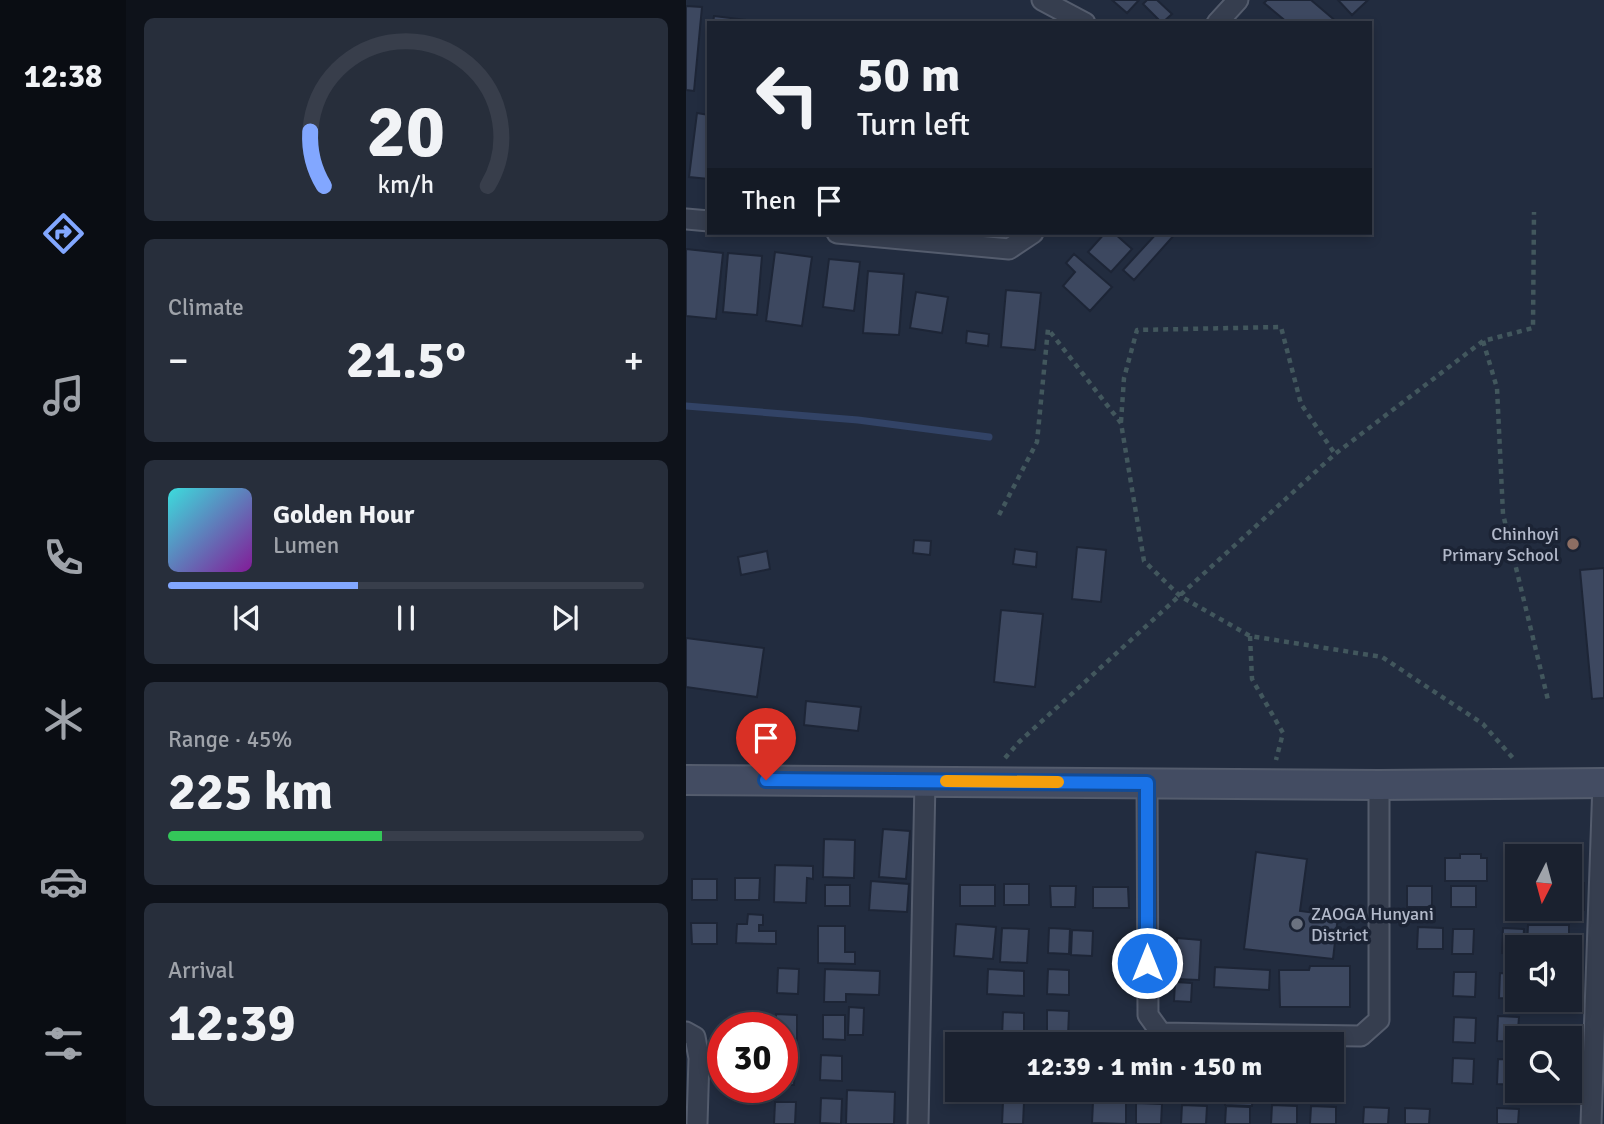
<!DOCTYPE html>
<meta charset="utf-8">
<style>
:root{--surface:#1a212f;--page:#272e3b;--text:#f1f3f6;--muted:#9fa3aa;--line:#383e4b;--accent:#82a7ff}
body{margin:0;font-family:Signika,sans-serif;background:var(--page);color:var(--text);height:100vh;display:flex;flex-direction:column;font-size:26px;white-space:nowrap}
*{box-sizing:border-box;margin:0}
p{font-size:23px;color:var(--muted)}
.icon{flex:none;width:38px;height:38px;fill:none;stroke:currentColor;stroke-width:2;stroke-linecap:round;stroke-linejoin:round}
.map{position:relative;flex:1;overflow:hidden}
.panel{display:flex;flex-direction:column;gap:18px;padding:18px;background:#0e121a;width:560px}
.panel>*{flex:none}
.hud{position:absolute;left:21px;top:21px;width:665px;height:214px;border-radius:0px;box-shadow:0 4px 10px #0003,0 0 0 2px var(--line);background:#1a212f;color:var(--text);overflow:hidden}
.needle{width:46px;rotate:186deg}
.tools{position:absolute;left:819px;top:844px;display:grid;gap:14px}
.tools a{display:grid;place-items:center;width:77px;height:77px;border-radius:0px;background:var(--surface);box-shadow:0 4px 10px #0003,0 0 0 2px var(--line);font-size:35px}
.speed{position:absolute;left:21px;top:1012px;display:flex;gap:14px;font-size:35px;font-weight:700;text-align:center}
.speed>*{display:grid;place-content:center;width:91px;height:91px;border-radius:50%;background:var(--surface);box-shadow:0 4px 10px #0003,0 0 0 2px var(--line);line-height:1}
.speed .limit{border:10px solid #d22;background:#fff;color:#111}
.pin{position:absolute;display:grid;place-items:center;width:60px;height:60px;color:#fff;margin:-72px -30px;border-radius:50% 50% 50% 0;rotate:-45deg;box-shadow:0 0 7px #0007}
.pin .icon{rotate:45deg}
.me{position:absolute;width:77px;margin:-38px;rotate:0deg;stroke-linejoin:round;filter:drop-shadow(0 0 5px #0008)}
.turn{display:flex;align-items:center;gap:24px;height:147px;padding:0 35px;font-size:32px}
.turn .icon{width:91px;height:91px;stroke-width:2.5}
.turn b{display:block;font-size:49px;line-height:60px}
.then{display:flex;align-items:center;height:66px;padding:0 35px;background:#0003;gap:14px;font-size:26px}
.big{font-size:52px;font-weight:700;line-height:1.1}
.panel .widget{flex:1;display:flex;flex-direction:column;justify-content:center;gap:10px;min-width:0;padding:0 24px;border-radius:10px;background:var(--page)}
.panel .dial{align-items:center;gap:0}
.dial svg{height:182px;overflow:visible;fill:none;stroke:var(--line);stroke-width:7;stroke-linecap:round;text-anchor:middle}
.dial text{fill:var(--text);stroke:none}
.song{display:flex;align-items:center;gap:21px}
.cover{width:84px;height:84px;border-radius:10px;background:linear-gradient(135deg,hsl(180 70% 55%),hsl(290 70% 35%))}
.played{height:7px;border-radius:4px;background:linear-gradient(90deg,var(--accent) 40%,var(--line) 40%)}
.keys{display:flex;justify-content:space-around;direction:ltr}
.heat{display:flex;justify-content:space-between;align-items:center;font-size:38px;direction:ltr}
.charge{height:10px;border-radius:5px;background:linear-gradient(90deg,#34c759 45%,var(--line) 0)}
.trip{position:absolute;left:259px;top:1032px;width:399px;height:70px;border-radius:0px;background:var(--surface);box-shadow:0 4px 10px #0003,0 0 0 2px var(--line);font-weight:700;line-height:70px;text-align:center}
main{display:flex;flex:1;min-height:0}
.tabs{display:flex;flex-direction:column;width:126px;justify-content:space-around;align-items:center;background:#0a0d13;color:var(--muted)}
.tabs .icon{width:49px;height:49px}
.tabs .selected{color:var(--accent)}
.tabs b{font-size:32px;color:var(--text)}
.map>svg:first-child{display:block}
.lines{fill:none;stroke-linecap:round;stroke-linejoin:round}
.stream{stroke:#324366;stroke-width:7}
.building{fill:#3d4860;stroke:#1d2536;stroke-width:2}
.street-casing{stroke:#545c6d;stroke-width:23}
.secondary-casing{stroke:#545c6d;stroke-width:32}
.path{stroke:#42575d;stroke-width:4.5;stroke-dasharray:5 5;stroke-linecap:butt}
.street{stroke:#363e4f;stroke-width:19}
.secondary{stroke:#434c62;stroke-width:28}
.route-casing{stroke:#114b97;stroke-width:18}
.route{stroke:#1a73e8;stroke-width:12}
.slow{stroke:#f59e0b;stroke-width:12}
.education-dot{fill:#8d6e63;stroke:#1b2334;stroke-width:2.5}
.worship-dot{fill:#6b7280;stroke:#1b2334;stroke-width:2.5}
.labels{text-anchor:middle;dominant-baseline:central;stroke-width:7;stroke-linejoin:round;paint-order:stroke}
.poi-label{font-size:18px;fill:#b2b9ca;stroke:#1b2334;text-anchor:end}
</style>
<main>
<nav class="tabs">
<b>12:38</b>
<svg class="icon selected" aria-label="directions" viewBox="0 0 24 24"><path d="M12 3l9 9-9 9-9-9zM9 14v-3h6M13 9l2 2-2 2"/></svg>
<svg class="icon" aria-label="music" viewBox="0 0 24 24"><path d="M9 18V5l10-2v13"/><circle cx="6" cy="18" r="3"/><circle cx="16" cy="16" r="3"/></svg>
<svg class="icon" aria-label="phone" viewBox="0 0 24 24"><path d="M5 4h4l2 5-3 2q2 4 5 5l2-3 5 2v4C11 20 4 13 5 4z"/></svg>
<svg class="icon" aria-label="climate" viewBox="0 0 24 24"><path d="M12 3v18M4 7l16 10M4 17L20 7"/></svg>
<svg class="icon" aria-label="car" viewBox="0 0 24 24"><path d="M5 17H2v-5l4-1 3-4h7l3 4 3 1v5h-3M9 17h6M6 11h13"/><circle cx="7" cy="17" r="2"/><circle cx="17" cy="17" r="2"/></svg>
<svg class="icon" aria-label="filters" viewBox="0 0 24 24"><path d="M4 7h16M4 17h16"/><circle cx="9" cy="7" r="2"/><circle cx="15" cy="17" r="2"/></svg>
</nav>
<section class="panel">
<div class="widget dial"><svg viewBox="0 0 100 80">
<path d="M14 69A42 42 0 1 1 86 69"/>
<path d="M14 69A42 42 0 0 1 8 45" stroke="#82a7ff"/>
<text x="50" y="56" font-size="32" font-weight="700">20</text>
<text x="50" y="72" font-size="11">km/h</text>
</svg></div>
<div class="widget"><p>Climate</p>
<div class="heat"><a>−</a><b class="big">21.5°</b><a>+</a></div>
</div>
<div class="widget">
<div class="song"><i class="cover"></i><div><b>Golden Hour</b><p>Lumen</p></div></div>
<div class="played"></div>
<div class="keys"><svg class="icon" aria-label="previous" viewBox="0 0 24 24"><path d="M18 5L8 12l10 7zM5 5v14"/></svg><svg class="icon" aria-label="pause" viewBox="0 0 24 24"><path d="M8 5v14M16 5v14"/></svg><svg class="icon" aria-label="next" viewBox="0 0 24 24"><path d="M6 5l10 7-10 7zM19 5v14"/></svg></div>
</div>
<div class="widget"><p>Range · 45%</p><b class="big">225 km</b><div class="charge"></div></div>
<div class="widget"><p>Arrival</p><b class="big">12:39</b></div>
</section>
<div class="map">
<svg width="918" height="1124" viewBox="0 0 918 1124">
<rect width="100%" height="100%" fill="#222c3f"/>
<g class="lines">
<path class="stream" d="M0,406l172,14 131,17"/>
</g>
<path class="building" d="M426,0h27l-12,13z
M461,0h10l15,14 -10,9 -19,-19z
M581,0h44l27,23h-50l-24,-20z
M652,0h30l-16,15z
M0,6l16,1 -8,84 -8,-1z
M28,16l33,4 -1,3h-33z
M11,113l12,2v64l-20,-2z
M419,233h9l18,16 -21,23 -23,-20z
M471,233h19l-42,47 -11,-10z
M0,249l37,4 -7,66 -30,-3z
M89,252l37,5 -10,69 -36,-5z
M42,253l34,3 -5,59 -34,-3z
M388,254l38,33 -22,24 -27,-25 12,-14 -9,-9z
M143,259l31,3 -6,49 -31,-4z
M182,271l36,3 -5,61 -36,-2z
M320,290l35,3 -6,57 -34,-3z
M230,292l32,5 -6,36 -32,-5z
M281,331l22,3 -1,12 -22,-3z
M228,540l17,1 -1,14 -17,-2z
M391,547l29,3 -5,52 -29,-3z
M329,549l22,3 -1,15 -23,-3z
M81,551l3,18 -29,6 -3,-18z
M918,568v130l-12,1 -12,-129z
M315,610l42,4 -8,73 -41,-5z
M0,638l78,10 -7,49 -71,-10z
M120,701l55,6 -3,24 -54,-6z
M197,829l27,2 -4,48 -27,-2z
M138,839l31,1 -1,38 -31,-1z
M570,852l51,7 -7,52 38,5 -5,43 -89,-10z
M774,854h21v4h6v23h-42v-23h15z
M89,865l38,1v13l-6,-1 -1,25 -32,-1z
M49,878h25l-1,22h-24z
M6,879h25v21h-25z
M185,881l38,3 -2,28 -38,-2z
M884,883h14v27h-18l4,-2z
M318,884h25v21h-25z
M139,885h25v21h-25z
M274,885h35v21h-35z
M364,886h26l-1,21h-24z
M721,886h25v21h-25z
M765,886h25v21h-25z
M407,887h35l1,21h-36z
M818,887h13v21h11h-24z
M62,914l15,1v10h-4v6h17v13l-40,-1 1,-19h10z
M5,923h26v21h-25z
M270,924l40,3 -3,32 -39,-3z
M842,925h41v22h-42z
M132,926h27v26h10v12l-37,-1z
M732,927l25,1v21h-26z
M316,928l27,1 -2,34 -27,-1z
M363,928l21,1 -1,25 -21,-1z
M817,928l21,1 -1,18h-6v7l-15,-1z
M767,929h21l-1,25h-21z
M386,930l21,1 -1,25 -21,-1z
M491,938l24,2 -2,40 -24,-1z
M624,966h40v41h-70l-1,-37h30z
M529,967l55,3 -1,20 -55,-3z
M92,968l21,1 -1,25 -21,-1z
M139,969l55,2 -1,24 -33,-1v8h-22z
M302,969l36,2v25l-37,-2z
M362,969l21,1v25l-22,-1z
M884,970h5l-1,30 -20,-1h16z
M768,972h22l-1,25 -22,-1z
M814,973l17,1v25l-18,-1z
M489,982l17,1 -1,19 -17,-1z
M163,1007l15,1 -1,27h-15z
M361,1010l22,1 -1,25 -21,-1z
M317,1012l21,1v25l-22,-1z
M90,1014l21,1v25h-15v-13h-6z
M137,1015h22v25l-22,-1z
M812,1016l21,1 -2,25 -20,-1z
M768,1017l22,1 -1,25 -22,-1z
M135,1055l21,1v25l-22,-1z
M767,1058l21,1 -1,25 -21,-1z
M812,1059l19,1v25l-20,-1z
M96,1060h13l-1,25h-12z
M161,1090l48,2 -1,32h-48z
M486,1090h37l-1,12 -37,-3z
M539,1090h28l-1,16 -27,-1z
M577,1090h34v10l-34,-2z
M135,1098l21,1 -1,25 -21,-1z
M89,1102h21l-1,22h-21z
M317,1102h21l-1,22h-21z
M407,1102l33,1v21l-34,-1z
M450,1103l26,1 -1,20h-25z
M496,1105l25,1 -1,18h-25z
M586,1105l25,1v18h-26z
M540,1106l24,1v17h-25z
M625,1106l25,1v17h-26z
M678,1107l25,1 -1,16h-25z
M719,1108l25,1 -1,15h-24z
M811,1108l22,1 -1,15h-21z"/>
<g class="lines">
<g class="street-casing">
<path id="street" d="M356,0l43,23
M531,23l21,-23
M0,219l23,2
M151,233l172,16 24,-16
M461,783l1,232 13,18 200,3 18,-16v-235
M0,1032l9,5 4,21 -2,66
M232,1124l7,-343
M905,1124l12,-341"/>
</g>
<g class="secondary-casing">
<path id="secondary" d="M0,780l693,5 225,-2"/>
</g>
<path class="path" d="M797,341l14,47 6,126 45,186
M435,422l3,-44 13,-48 144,-3 20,77 34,50
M313,515l38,-73 11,-113 73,94 23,138 36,35 70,40 132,21 101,67 30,34
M564,636l2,43 31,54 -7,27
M319,758l14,-16 316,-288 148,-113 50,-13 1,-116"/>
<use href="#street" class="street"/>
<use href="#secondary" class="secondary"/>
</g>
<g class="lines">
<g class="route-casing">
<path id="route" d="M80,780l381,3v180"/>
</g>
<use href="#route" class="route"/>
<path class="slow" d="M260,781l112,1"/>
</g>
<circle class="education-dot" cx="887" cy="544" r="7"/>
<circle class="worship-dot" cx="611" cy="924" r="7"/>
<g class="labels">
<g class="poi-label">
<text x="873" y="534">Chinhoyi<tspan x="873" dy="21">Primary School</tspan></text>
<text x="625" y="914" text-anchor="start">ZAOGA Hunyani<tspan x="625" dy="21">District</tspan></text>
</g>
</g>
</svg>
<div class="tools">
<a><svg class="needle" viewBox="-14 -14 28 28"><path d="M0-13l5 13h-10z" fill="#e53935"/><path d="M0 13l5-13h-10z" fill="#9fa3aa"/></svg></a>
<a><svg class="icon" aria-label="sound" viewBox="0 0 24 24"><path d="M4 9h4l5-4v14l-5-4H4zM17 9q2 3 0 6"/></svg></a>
<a><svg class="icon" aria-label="search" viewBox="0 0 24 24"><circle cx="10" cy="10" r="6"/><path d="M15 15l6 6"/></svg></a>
</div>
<div class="speed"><div class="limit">30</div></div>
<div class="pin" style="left:80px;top:780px;background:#d93025"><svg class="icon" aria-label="arrive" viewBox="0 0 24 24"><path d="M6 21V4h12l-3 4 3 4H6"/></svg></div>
<svg class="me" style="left:461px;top:963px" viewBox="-20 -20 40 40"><circle r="17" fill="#1a73e8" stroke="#fff" stroke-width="3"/><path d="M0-11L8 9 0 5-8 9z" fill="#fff"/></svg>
<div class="trip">12:39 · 1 min · 150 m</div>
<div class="hud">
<div class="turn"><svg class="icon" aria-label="left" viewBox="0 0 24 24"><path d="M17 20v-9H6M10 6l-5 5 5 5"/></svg><div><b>50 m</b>Turn left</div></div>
<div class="then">Then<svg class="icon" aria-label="arrive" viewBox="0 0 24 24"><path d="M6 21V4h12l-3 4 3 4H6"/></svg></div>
</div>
</div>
</main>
